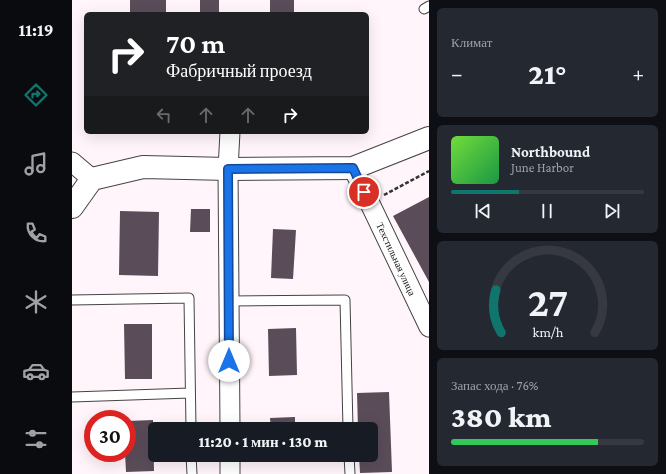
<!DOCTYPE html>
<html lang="ru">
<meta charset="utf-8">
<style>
:root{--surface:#171b24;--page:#242831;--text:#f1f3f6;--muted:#9ea1a6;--line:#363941;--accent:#0f766e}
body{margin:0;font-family:"Crimson Pro",serif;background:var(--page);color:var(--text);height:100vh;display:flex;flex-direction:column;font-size:15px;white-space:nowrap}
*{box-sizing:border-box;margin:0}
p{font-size:13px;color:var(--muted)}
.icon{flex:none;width:22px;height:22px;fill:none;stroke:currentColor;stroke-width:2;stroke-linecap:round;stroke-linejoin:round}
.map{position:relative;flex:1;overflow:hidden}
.panel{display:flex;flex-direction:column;gap:8px;padding:8px;background:#0d0f14;width:237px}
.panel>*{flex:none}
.top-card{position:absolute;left:12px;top:12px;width:285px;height:122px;border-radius:6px;box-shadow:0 4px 16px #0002;background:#202124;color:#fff;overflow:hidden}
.speed{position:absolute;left:12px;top:410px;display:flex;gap:8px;font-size:20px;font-weight:700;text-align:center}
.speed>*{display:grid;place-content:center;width:52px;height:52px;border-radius:50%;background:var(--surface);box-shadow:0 4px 16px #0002;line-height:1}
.speed .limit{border:6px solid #d22;background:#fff;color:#111}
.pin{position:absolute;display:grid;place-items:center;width:34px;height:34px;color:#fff;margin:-17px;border:2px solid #fff;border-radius:50%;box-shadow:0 1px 4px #0007}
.me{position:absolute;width:44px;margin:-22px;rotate:0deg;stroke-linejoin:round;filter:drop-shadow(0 0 3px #0008)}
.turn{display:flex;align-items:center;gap:14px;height:84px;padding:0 16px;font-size:18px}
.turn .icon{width:52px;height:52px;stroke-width:2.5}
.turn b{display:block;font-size:28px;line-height:34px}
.lanes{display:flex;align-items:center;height:38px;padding:0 16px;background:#0003;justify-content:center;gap:20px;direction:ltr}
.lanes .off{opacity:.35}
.big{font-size:30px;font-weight:800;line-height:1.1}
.panel .tile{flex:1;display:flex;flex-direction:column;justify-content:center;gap:6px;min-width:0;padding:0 14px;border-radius:6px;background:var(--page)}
.panel .dial{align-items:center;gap:0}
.dial svg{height:104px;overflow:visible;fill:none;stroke:var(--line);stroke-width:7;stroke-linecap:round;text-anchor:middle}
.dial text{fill:var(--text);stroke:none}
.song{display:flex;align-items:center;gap:12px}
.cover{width:48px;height:48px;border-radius:6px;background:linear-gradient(135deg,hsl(100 70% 55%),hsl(140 70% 35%))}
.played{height:4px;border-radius:2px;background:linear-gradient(90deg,var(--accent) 35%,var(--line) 35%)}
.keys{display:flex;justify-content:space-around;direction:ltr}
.heat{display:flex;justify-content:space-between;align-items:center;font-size:22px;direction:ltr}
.charge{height:6px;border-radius:3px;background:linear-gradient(90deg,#34c759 76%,var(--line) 0)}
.trip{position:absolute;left:76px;top:422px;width:230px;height:40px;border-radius:6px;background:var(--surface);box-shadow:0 4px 16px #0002;font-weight:800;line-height:40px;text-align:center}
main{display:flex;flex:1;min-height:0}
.menu{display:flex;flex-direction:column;width:72px;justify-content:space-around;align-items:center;background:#090b0e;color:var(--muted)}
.menu .icon{width:28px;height:28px}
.menu .current{color:var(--accent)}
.menu b{font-size:18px;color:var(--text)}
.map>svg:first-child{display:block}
.building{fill:#5b4c59}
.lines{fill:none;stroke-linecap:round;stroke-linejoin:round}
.service-casing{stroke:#444;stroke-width:11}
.minor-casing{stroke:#444;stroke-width:21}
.tertiary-casing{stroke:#444;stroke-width:24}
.path{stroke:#333;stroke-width:2.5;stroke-dasharray:4 2;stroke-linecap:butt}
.service{stroke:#fff;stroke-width:9}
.minor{stroke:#fff;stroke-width:19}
.tertiary{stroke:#fff;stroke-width:22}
.route-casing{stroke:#114b97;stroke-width:10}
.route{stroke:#1a73e8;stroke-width:7}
.labels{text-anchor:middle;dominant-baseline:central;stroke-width:4;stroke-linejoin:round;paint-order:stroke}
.street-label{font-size:10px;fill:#111;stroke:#fff}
</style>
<main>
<nav class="menu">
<b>11:19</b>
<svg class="icon current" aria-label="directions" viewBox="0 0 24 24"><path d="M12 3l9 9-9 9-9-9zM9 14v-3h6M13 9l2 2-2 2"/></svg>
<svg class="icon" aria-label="music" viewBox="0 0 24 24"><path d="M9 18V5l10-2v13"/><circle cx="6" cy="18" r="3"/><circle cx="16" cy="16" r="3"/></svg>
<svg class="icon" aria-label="phone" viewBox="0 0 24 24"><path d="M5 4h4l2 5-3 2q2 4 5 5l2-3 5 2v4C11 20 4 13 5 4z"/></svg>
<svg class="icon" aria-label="climate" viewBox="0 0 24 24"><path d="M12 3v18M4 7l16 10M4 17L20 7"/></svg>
<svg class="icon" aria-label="car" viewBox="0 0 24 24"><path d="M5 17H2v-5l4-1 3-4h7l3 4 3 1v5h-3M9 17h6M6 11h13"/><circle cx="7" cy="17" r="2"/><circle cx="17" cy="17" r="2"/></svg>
<svg class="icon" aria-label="filters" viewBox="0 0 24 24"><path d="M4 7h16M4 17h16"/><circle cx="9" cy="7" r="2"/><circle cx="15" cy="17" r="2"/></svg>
</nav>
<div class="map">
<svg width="357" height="474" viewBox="0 0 357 474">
<rect width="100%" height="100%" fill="#fff5fa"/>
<path class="building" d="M58,0h36v14h-36z
M128,0h19v14h-19z
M198,0h24v14h-24z
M357,197v85l-36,-66z
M119,209h19v23h-20z
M48,211l39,1 -1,64 -39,-1z
M201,229l23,1 -3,49 -22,-1z
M52,324h28v55h-27z
M224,328l1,47 -28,1 -1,-47z
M317,392l3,80 -32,1 -1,-18h12v-26h-13l-1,-36z
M223,417v12h-24l-1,-11z
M81,420l1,51 -28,1 -1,-19h2v-32z
M199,455h25l1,6 -25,1z"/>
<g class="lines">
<g class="service-casing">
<path id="service" d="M352,9l5,-3
M0,300l117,-2 2,131
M157,301l116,-1 3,129
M0,397l118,-4
M119,455l1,19
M277,455l1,19"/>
</g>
<g class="minor-casing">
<path id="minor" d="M0,162l20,17
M281,168l76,159
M158,429l-2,-260 2,-37
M158,455v19"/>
</g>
<g class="tertiary-casing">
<path id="tertiary" d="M0,207l20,-28 51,-12 85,2 125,-1 76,-30"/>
</g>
<path class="path" d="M312,195l45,-24"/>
<use href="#service" class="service"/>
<use href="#minor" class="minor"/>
<use href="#tertiary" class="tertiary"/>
</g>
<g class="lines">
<g class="route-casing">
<path id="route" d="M157,361l-1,-192 125,-1 11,24"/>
</g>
<use href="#route" class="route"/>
</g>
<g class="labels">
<g class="street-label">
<text transform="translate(324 259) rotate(65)">Техстильная улица</text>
</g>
</g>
</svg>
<div class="speed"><div class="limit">30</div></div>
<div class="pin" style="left:292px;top:192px;background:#d93025"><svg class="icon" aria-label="arrive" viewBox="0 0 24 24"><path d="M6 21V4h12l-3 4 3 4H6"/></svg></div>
<svg class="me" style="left:157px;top:361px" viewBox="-20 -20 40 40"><circle r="19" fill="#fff"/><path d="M0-13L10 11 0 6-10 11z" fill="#1a73e8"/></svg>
<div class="trip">11:20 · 1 мин · 130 m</div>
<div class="top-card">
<div class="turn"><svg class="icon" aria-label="right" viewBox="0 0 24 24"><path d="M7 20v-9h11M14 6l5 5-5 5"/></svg><div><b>70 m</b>Фабричный проезд</div></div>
<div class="lanes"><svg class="icon off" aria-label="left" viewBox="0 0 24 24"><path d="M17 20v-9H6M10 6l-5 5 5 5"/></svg><svg class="icon off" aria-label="ahead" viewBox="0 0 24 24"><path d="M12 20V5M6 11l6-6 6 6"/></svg><svg class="icon off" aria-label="ahead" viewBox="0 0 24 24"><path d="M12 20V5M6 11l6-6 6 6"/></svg><svg class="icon" aria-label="right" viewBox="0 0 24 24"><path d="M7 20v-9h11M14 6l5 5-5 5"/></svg></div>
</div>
</div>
<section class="panel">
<div class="tile"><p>Климат</p>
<div class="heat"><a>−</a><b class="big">21°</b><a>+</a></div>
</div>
<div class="tile">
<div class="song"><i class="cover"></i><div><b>Northbound</b><p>June Harbor</p></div></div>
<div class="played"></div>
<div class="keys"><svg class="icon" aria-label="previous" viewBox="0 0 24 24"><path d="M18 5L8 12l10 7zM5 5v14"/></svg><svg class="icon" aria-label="pause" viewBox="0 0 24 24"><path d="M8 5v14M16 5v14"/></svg><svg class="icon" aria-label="next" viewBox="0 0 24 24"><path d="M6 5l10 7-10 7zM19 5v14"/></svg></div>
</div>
<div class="tile dial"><svg viewBox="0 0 100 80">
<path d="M14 69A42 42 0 1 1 86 69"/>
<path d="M14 69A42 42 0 0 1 10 36" stroke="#0f766e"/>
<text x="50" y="56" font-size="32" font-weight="700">27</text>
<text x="50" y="72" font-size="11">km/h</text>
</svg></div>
<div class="tile"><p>Запас хода · 76%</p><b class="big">380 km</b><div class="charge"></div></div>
</section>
</main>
